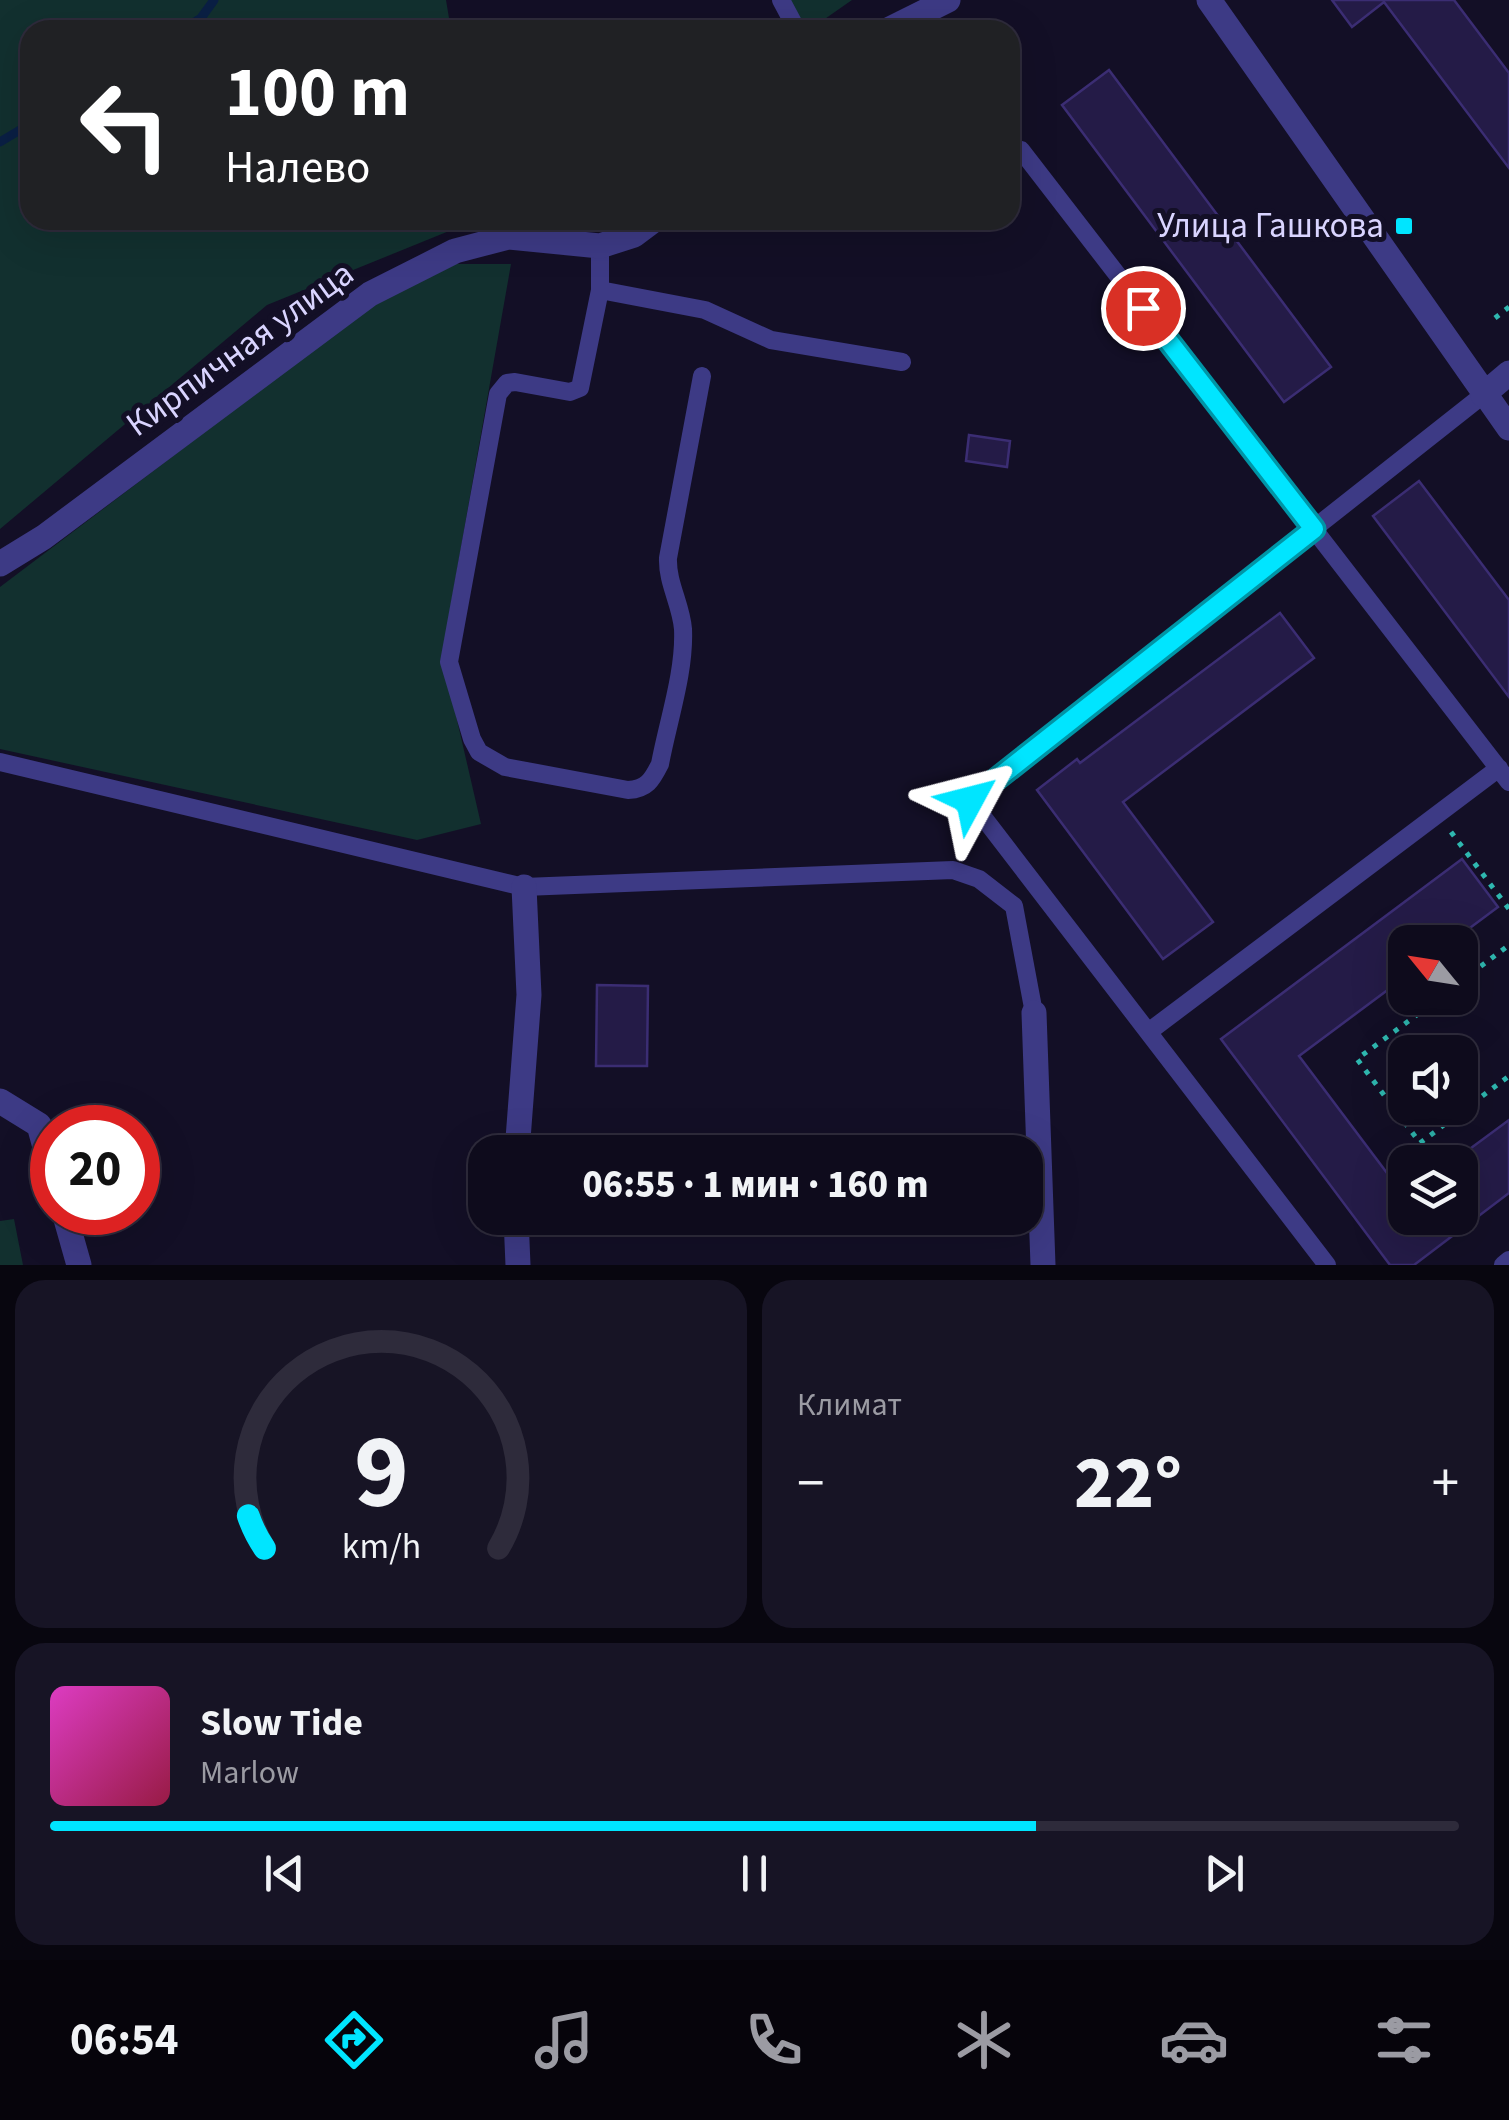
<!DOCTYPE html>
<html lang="ru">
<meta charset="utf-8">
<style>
:root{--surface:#0e0b1c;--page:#171425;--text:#f1f3f6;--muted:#9b9ba3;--line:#2e2b3b;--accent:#00e5ff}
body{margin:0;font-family:"Source Sans 3",sans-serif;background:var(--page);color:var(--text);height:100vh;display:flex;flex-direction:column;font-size:38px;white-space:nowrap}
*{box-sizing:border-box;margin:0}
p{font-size:32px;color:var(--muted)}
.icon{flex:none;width:55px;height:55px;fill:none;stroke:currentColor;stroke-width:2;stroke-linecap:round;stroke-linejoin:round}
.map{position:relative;height:1265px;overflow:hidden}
.panel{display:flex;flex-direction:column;gap:15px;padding:15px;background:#08060f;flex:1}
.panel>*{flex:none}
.top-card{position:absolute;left:20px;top:20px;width:1000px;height:210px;border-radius:30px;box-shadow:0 10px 40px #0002,0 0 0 2px var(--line);background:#202124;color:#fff;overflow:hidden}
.needle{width:65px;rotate:300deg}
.tools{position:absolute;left:1388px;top:925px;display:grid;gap:20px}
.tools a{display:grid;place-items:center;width:90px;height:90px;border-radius:20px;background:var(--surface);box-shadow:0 10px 40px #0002,0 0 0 2px var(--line);font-size:50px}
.speed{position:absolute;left:30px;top:1105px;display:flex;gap:20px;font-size:50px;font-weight:700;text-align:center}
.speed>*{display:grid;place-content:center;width:130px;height:130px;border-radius:50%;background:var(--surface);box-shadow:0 10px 40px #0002,0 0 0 2px var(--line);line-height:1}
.speed .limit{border:15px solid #d22;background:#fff;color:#111}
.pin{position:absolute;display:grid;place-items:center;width:85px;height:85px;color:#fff;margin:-42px;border:5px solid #fff;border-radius:50%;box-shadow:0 2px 10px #0007}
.me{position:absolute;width:110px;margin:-55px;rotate:52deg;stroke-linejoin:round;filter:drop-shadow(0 0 8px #0008)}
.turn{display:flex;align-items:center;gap:35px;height:210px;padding:0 40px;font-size:45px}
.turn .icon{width:130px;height:130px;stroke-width:2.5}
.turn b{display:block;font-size:70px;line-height:85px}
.big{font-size:75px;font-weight:800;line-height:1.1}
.panel .widget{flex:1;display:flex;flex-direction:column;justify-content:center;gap:15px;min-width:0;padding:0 35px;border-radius:30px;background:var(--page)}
.panel .dial{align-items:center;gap:0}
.dial svg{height:260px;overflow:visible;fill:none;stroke:var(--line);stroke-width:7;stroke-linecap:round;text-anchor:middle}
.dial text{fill:var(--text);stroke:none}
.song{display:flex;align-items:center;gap:30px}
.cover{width:120px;height:120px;border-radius:15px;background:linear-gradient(135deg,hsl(310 70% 55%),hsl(340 70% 35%))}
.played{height:10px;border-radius:5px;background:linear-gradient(90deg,var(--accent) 70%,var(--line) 70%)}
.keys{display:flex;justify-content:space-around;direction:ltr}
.heat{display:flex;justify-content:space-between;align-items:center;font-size:55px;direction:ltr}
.panel .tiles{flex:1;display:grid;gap:15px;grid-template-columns:1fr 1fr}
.widget:last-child{grid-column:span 2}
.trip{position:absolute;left:468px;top:1135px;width:575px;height:100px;border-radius:30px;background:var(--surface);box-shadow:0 10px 40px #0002,0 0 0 2px var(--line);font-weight:800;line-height:100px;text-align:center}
.menu{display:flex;height:160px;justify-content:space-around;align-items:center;background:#06040b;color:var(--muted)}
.menu .icon{width:70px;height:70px}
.menu .on{color:var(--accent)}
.menu b{font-size:45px;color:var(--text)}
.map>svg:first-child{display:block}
.green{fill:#12302f}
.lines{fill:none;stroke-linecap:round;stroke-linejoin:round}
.stream{stroke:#0a1f44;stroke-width:9}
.building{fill:#241b47;stroke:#3b2d73;stroke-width:2.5}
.path{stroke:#2fb8b0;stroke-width:5;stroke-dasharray:5 8;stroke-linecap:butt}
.service{stroke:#3d3a85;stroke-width:18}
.minor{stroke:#3d3a85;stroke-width:25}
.route-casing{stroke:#0095a6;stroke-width:25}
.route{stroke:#00e5ff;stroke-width:18}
.poi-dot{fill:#00e5ff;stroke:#130f26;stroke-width:4}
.labels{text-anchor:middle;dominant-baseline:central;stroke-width:10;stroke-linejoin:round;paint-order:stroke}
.poi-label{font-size:35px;fill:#d9d4ff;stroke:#130f26;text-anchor:end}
.street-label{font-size:35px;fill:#d9d4ff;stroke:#130f26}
</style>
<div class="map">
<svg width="1509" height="1265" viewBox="0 0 1509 1265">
<rect width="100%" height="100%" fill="#130f26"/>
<path class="green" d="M0,0h446l5,30h-421v190h598l-169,7 -192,78 -267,224z
M782,0h70l-43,30h-19z
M454,264h57l-69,391 39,169 -64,16 -417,-91v-162l374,-283z
M14,1219l9,46h-23v-44z"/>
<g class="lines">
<path class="stream" d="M182,30l19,-12 13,-18
M0,142l30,-18"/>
</g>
<path class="building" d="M1332,0h122l55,73v95l-125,-166 -32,25z
M1109,70l222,297 -47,35 -222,-297z
M969,435l41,6 -3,26 -41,-6z
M1419,481l90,119v97l-136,-181z
M1280,613l34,45 -191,144 90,120 -50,37 -126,-169 40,-31 3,4z
M1462,859l36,48 -47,35h-46v35l-106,79 106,141v21h55v-56h-8l57,-42v73l-95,72h-24l-169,-226z
M597,985l51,1 -1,80h-51z"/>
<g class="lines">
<path class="path" d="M1495,318l14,-11
M1451,832l58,77
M1460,982l49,-37
M1440,998l-83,61 63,84 89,-67"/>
<path class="service" d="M781,0l16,30
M1021,150l488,632
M600,246v44l-20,98 -10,4 -55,-10 -8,1 -9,11 -49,268 23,77 7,13 26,15 123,23c19,-1 24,-10 32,-26 8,-43 25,-92 23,-135 -2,-25 -16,-46 -15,-71l34,-182
M600,290l105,20 66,30 131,22
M0,762l524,125 429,-17 26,9 35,27 20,107
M1151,1030l348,-262
M1327,1265l-357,-465 513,-405
M1503,1265l6,-5"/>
<path class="minor" d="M1209,0l300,428
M888,30l60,-30
M1483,395l26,-22
M0,564l44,-27 326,-243 85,-43 53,-14 92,9 34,-11 20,-15
M1034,1013l9,252
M0,1101l39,24 13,48
M517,1152l12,-157 -5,-108
M64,1212l15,53
M516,1218l2,47"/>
</g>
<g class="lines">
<g class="route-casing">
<path id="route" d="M970,800l344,-271 -171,-221"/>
</g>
<use href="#route" class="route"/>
</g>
<rect class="poi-dot" x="1394" y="216" width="20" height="20" rx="5"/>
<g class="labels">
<g class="poi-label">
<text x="1384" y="226">Улица Гашкова</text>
</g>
<g class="street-label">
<text transform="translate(240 349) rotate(-36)">Кирпичная улица</text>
</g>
</g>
</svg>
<div class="tools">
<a><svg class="needle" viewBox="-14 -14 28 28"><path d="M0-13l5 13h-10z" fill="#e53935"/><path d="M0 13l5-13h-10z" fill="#9b9ba3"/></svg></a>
<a><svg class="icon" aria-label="sound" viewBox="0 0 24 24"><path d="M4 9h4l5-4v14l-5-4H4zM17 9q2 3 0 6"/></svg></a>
<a><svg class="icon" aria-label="layers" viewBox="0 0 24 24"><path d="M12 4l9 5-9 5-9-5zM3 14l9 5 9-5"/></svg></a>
</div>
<div class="speed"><div class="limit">20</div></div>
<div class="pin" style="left:1143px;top:308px;background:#d93025"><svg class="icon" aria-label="arrive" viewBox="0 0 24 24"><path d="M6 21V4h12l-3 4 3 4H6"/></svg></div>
<svg class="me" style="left:970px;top:800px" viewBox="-20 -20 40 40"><path d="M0-17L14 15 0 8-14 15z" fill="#00e5ff" stroke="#fff" stroke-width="4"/></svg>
<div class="trip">06:55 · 1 мин · 160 m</div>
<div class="top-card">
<div class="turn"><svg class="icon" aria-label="left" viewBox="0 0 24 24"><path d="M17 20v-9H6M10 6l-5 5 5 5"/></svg><div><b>100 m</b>Налево</div></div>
</div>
</div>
<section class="panel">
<div class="tiles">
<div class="widget dial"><svg viewBox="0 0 100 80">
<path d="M14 69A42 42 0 1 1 86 69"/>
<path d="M14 69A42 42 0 0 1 9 59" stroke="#00e5ff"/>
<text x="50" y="56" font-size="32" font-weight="700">9</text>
<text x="50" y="72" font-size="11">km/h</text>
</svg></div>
<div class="widget"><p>Климат</p>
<div class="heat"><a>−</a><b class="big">22°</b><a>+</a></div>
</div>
<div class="widget">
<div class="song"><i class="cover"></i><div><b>Slow Tide</b><p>Marlow</p></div></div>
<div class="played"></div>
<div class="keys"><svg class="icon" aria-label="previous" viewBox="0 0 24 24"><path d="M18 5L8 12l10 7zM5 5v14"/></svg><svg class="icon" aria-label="pause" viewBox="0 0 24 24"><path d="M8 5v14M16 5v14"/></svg><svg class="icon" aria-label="next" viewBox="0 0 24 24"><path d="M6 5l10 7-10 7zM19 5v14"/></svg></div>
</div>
</div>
</section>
<nav class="menu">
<b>06:54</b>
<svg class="icon on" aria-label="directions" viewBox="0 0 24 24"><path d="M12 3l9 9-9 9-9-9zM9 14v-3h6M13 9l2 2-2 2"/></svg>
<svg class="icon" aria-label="music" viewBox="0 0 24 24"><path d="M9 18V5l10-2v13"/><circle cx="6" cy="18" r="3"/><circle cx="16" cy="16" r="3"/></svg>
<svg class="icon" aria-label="phone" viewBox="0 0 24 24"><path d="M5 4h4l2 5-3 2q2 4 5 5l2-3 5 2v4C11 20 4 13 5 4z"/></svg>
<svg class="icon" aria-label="climate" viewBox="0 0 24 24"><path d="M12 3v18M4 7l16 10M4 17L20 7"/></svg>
<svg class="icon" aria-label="car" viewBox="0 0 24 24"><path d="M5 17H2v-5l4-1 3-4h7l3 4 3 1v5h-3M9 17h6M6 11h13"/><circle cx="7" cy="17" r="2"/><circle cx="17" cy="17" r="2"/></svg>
<svg class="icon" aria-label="filters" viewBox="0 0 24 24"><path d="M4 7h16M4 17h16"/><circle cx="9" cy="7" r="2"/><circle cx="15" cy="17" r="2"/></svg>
</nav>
